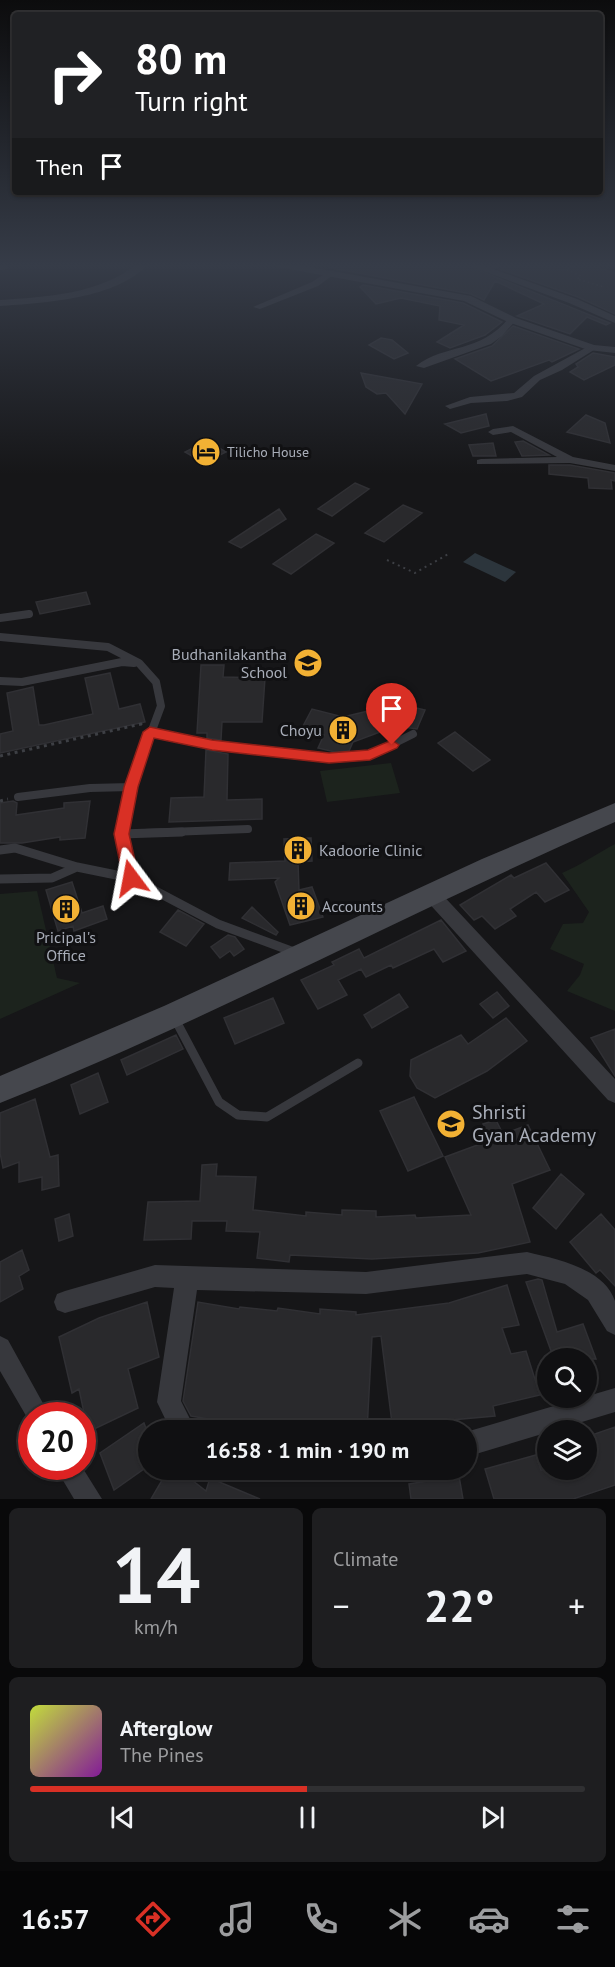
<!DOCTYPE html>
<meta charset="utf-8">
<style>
:root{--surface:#101012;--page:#1e1e20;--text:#f1f3f6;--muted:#9c9d9f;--line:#303032;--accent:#d93025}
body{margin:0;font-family:"PT Sans",sans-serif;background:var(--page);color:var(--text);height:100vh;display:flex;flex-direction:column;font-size:22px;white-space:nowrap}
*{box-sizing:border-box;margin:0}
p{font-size:20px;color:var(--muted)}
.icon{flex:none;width:33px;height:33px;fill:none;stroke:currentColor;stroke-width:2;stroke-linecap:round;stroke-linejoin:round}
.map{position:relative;height:1499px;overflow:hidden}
.details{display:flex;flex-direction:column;gap:9px;padding:9px;background:#09090a;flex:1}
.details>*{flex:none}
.banner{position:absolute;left:12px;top:12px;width:591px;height:183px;border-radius:6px;box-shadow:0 2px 4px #0004,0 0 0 2px var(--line);background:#202124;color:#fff;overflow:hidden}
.fabs{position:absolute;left:537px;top:1348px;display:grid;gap:12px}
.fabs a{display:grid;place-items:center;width:60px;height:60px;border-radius:50%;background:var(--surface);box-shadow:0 2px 4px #0004,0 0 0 2px var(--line);font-size:30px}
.speed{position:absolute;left:18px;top:1402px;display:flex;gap:12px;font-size:30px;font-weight:700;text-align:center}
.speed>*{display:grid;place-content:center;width:78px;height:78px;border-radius:50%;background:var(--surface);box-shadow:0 2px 4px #0004,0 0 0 2px var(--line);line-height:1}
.speed .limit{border:9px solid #d22;background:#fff;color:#111}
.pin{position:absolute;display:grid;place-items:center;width:51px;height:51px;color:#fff;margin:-62px -26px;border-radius:50% 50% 50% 0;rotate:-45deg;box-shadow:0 0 6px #0007}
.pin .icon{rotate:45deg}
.me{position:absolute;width:66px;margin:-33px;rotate:347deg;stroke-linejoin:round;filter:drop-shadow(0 0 4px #0008)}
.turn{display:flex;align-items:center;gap:21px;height:126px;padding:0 24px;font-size:27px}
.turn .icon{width:78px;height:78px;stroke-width:2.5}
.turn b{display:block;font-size:42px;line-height:51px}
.then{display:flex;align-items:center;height:57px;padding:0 24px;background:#0003;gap:12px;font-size:22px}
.big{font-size:45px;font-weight:700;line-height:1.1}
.details .widget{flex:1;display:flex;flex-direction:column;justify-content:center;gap:9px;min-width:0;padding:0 21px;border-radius:9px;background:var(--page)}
.details .dial{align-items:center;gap:0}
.dial b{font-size:78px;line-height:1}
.song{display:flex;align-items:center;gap:18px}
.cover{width:72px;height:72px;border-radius:9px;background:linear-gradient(135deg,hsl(70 70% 55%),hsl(290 70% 35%))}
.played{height:6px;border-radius:3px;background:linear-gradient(90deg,var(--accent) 50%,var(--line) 50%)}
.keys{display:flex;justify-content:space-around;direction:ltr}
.heat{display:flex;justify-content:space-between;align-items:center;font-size:33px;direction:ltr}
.details .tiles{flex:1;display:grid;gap:9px;grid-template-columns:1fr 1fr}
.widget:last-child{grid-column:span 2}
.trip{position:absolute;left:138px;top:1420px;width:339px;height:60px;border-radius:30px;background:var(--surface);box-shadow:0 2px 4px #0004,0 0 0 2px var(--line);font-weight:700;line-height:60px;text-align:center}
.tabs{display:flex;height:96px;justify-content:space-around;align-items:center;background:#060607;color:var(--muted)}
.tabs .icon{width:42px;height:42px}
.tabs .selected{color:var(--accent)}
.tabs b{font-size:27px;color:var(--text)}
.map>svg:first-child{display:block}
.green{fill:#1c231d}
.water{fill:#2c353c}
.building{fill:#29292c;stroke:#303034;stroke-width:1.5}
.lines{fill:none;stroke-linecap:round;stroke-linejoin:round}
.path-far2{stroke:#3d3f44;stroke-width:1.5;stroke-dasharray:1.5 3;stroke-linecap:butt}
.path-far1{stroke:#3d3f44;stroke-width:2;stroke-dasharray:2 4;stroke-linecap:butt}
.path{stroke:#3d3f44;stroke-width:3;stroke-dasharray:3 4.5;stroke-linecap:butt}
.service-far1{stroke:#37383d;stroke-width:8}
.service{stroke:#37383d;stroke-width:9}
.minor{fill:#37383d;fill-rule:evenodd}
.tertiary{fill:#37383d;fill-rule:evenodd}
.secondary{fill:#45474d;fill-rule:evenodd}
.route{fill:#d93025;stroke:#8d1f18;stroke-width:1.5}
.labels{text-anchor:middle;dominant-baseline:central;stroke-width:6;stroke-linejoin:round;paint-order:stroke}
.far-poi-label{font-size:14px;fill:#a8adb8;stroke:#111113;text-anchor:start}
.poi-label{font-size:16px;fill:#a8adb8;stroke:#111113;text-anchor:end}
.near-poi-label{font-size:20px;fill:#a8adb8;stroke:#111113;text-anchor:start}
</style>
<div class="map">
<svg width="615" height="1499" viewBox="0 0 615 1499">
<rect width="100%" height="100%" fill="#161618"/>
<path class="green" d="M391,763l9,30 -73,9 -7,-31z
M615,844v167l-48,-20 13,-16 4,-11 -34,-15 13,-25 20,-1 6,-11 -27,-39c19,-8 34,-19 53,-29z
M37,891l20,87 23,5 -80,36v-125z"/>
<path class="water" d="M475,553l41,19 -11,10 -42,-20z"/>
<path class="building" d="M331,264h132l147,59 -4,2 -19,-8 -17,17 -53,-18 27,-12 -49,-23 -11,19 -13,-6 -140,-26z
M505,264h82l28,9v41l-37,-17 -78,-28 6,-2z
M363,285l100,18 39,19 -17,13 -35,13 -13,-6 27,-17 -25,-5 1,-14 -39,-8 -25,6 -16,-17z
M513,326l66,23 -27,13 -3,-2 -58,21 -36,-22 37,-13z
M381,338l11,2 16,13 -14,6 -25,-14z
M593,353l22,4v8l-31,15 -14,-8 8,-5 -2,-3z
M361,373l61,11 -17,30 -19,-21 -9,1 -11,-7z
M486,414l3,12 -28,7 -16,-9z
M586,415l19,8 5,20 -43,-11z
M207,441l19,11 -22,11 -19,-11z
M523,441l26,14 -27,1 -7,-14z
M493,443l3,13h-23l-4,-11z
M549,465h21l45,8v8l-4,-1 1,9 -23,-1 -1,-10 -39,-4z
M355,483l14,6 -37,27 -14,-7z
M403,505l19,8 -38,29 -19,-9z
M279,509l7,10 -45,29 -12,-6z
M316,534l18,9 -43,31 -18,-10z
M86,592l4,12 -50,10 -4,-12z
M201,665h23l-1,12 42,1 -3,44h-40l-1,18 -14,-2v-5h-10z
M110,673l9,36 21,-5 5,18 -145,31v-19l13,-3 -6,-38 26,-6 6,38h5l49,-11 -8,-36z
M377,689l26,7 -3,8 25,6 -8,19 -21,-3 -43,16 -4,9 -14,1 -17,-4 6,-13 -22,-7 10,-19 31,8 25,-6z
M455,732l35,28 -17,11 -35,-28z
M206,750l22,4 -1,46 35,-1v20l-93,3 2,-24 33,-1z
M13,801l4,2 -1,12 48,-7v-5l26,-2 -5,37 -25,2v-3l-38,6h-22v-40z
M311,838l1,23 -14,1 1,28 13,-3 11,30 -33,8 -15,-43 4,-4 -50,2 1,-17 55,-2 -1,-22z
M546,863l23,27 -24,12 -9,-10 -26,17 6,7 -21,13 -13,-13 -8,4 -14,-15 51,-30 3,3z
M72,882l10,31 21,-7 4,13 -33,12 -1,-5 -15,5 -12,-41z
M252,907l26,25 -2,3 -34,-17z
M178,910l26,14 -18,22 -26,-14z
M441,920l25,31 -23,11 -9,-13 -41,19 -2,-3 -25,12 -5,-8 -23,11 9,15 -29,14 -17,-29 33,-15 -2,-3 27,-13 5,9z
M228,935l7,2 9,12 -10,7 -4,-5 -10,7 -9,-11z
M497,992l12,14 -16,12 -13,-14z
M399,994l9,13 -36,21 -8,-13z
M273,998l11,25 -49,21 -11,-26z
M506,1018l21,23 -40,30 -52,27 -18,-10 -7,-12 1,-16 50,-25 7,9z
M615,1029v47l-24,-38z
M176,1035l7,14 -56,26 -6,-15z
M98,1073l10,29 -28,12 -9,-29z
M414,1097l29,59 -35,15 -28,-60z
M35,1099l15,58 8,-2 1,31 -17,4v-13l-23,5v-20l-16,6 -3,-15v-40z
M496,1120l7,14 25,-9 22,45 -38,14 18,58 -52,11 -106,6 -82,-4 -1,7 -32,-4 3,-26 -34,-1 1,-10h-35l-1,18 -47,1 4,-38 52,-1 2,-36 15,-1 -1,12 40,1 -3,33 53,6v-4l36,3v-5l34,1v6l39,-2 1,3 55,-3 -26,-58 46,-17 -8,-16z
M561,1174l23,20 -28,35 -23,-21z
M69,1214l4,22 -14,5 -4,-22z
M601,1214l14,16v56l-15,-16 -4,3 -26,-31z
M22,1250l7,20 -10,6 4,13 -23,13v-40z
M538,1279l4,1 15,52 26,-8 13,35h-42l-28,-77z
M507,1285l12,40 -17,3 9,26 15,-3 14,44 -47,11 2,10 -55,5 1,7 -48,3 -12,-95 -9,1 -5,94 -63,-6 -1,5 -65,-11 -1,5 -46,-8 -8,-15 15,-99 41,7 1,-2 37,4 1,-3 42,6v-5l36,3v3l93,-12z
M147,1302l12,55 -31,12 10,39 -50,24 -9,-43 -7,4 -13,-56 40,-19z
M144,1423l4,11v32l-34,24 -14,-37z
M615,1427v58l-42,14h-79l-9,-30 51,-14 5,15h45v-33z
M168,1470h11l27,21 4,-13 50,21h-109z
M459,1476l4,23h-52l-2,-15z"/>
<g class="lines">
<path class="path-far2" d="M549,269l18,1 14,6 -4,3 27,8
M568,269l9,-4"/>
<path class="path-far1" d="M387,560l28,13 35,-20"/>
<path class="path" d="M0,756l141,-32 -1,2
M0,801l8,-2"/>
<path class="service-far1" d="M0,618l29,-4
M0,637l108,10 31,16 17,19 5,24 -30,81 -10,46
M0,681l22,1 100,-20 12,1
M150,732l62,13 117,13 42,-3 42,-21
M18,797l72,-9 41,-1
M144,833l104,-4"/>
<path class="service" d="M122,832l9,46 87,46 76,28
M121,834l61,-2
M0,850l15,-2 62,19 54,11
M0,879l52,-1 25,-11
M175,1019l44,83 19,13 29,2 91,-54"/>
<path class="minor" d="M499,264l5,2 -20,5 -4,-2z
M8,265v4l-8,1v-4z
M329,271l7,2 -18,13 -58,23 -7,-2 59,-25z
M509,318l7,2 -14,16 -11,8 -67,24 -8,-2c30,-23 63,-12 93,-48z
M589,346l8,2 -35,22 -22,10 -18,17 -15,4 -36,2 -21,6 -5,-3 25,-9 44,-4 20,-17z
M513,426l60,31 42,8v6l-45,-8 -93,1v-4l4,-1 76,-2 -46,-25 -18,3 -5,-3 5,-3z
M431,887l6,2 178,190v24l-7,-3 -183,-201 -3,-5 3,-5z
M527,1252c29,7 77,16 88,49 0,9 0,24 0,34l-8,-4 -19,-31 -23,-16 -38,-10 -161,20 -169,-4 -16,111 15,30h-25l-14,-29 17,-114 -19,-1 -90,26 -8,-3 -3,-8 3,-8 8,-3 90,-26 211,7z
M0,1336l8,4 42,76h-18v10l-32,-55z
M615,1388v24l-149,45v-25z
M55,1467h27l20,32h-28z"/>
<path class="tertiary" d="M137,264h11c-31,35 -104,39 -148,42v-6c46,-3 100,-6 137,-36z
M273,264h20l178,32 45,22 78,27 21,2v6l-27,-3 -80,-28 -44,-21 -186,-34z
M465,264h14l98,35 38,17v7l-46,-20z"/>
<path class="secondary" d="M615,803v19c-206,90 -406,198 -615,281v-27l164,-70 318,-147z"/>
</g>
<linearGradient id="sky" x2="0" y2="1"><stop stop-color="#0c0c0d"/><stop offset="0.56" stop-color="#363c48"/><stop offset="1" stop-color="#363c48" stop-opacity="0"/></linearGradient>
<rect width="615" height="474" fill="url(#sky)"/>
<path class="route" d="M150,727l62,13 117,13 39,-3 24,-10 7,5 -2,3 -27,12 -41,3 -117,-13 -58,-12 -16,49 -9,47 10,44 -3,4 -5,2 -5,-2 -3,-4 -9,-44 10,-47 19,-55z"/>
<defs>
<g id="hotel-disc" transform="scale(1.5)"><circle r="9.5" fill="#f2b134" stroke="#111113"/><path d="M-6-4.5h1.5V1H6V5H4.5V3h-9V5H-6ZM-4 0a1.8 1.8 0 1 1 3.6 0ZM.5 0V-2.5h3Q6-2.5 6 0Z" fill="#111"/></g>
<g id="school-disc" transform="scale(1.5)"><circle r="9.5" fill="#f2b134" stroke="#111113"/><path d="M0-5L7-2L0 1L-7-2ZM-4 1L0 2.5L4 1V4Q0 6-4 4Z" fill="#111"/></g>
<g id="building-disc" transform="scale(1.5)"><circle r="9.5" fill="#f2b134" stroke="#111113"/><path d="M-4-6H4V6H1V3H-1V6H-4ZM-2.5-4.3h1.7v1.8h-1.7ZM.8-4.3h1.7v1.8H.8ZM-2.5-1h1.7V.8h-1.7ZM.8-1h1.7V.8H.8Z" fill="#111"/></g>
</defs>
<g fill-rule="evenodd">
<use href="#hotel-disc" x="206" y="452"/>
<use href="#school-disc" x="308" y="663"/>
<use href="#building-disc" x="343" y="730"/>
<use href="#building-disc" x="298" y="850"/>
<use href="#building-disc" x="301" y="906"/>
<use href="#building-disc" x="66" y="909"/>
<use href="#school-disc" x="451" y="1124"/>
</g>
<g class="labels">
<g class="far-poi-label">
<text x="227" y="452">Tilicho House</text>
</g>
<g class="poi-label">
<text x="287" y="654">Budhanilakantha<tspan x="287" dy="18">School</tspan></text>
<text x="322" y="730">Choyu</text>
<text x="319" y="850" text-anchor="start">Kadoorie Clinic</text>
<text x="322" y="906" text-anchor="start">Accounts</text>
<text x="66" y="937" text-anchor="middle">Pricipal's<tspan x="66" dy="18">Office</tspan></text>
</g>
<g class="near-poi-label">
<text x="472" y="1112">Shristi<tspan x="472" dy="23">Gyan Academy</tspan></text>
</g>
</g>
</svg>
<div class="fabs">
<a><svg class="icon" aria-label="search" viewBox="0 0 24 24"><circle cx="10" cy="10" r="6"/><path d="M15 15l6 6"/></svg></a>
<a><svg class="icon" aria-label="layers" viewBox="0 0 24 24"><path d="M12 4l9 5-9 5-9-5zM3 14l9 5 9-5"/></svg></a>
</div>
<div class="speed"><div class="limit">20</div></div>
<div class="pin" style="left:392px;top:745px;background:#d93025"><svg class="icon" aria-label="arrive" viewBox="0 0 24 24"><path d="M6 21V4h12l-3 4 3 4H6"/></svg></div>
<svg class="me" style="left:131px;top:878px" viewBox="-20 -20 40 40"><path d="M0-17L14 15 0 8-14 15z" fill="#d93025" stroke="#fff" stroke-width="4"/></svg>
<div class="trip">16:58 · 1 min · 190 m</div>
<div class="banner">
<div class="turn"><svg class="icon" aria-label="right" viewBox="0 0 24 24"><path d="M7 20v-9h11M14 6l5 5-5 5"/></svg><div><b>80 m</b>Turn right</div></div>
<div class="then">Then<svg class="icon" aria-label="arrive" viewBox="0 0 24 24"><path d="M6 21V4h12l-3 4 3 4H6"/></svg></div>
</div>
</div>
<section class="details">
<div class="tiles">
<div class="widget dial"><b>14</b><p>km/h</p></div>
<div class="widget"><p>Climate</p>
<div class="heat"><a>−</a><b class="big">22°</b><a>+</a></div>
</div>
<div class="widget">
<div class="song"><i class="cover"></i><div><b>Afterglow</b><p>The Pines</p></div></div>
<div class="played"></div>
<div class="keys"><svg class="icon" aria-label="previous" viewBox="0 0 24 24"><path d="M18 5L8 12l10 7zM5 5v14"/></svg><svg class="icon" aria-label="pause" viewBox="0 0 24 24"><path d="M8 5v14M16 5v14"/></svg><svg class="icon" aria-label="next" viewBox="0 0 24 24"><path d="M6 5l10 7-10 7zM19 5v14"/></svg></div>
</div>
</div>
</section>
<nav class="tabs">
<b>16:57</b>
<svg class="icon selected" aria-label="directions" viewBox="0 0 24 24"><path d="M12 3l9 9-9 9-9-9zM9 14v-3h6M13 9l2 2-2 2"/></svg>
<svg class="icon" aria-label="music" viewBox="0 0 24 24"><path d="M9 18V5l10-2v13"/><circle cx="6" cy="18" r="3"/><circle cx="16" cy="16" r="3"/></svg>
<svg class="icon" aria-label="phone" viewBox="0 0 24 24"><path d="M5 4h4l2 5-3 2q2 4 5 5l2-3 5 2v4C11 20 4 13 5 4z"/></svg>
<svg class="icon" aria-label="climate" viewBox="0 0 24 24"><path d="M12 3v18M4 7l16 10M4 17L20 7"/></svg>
<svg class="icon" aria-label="car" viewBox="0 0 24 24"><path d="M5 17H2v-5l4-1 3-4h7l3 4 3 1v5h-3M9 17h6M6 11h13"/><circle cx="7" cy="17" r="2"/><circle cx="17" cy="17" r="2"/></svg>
<svg class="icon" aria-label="filters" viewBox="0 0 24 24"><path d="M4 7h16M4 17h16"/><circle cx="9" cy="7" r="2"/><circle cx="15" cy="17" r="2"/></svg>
</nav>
